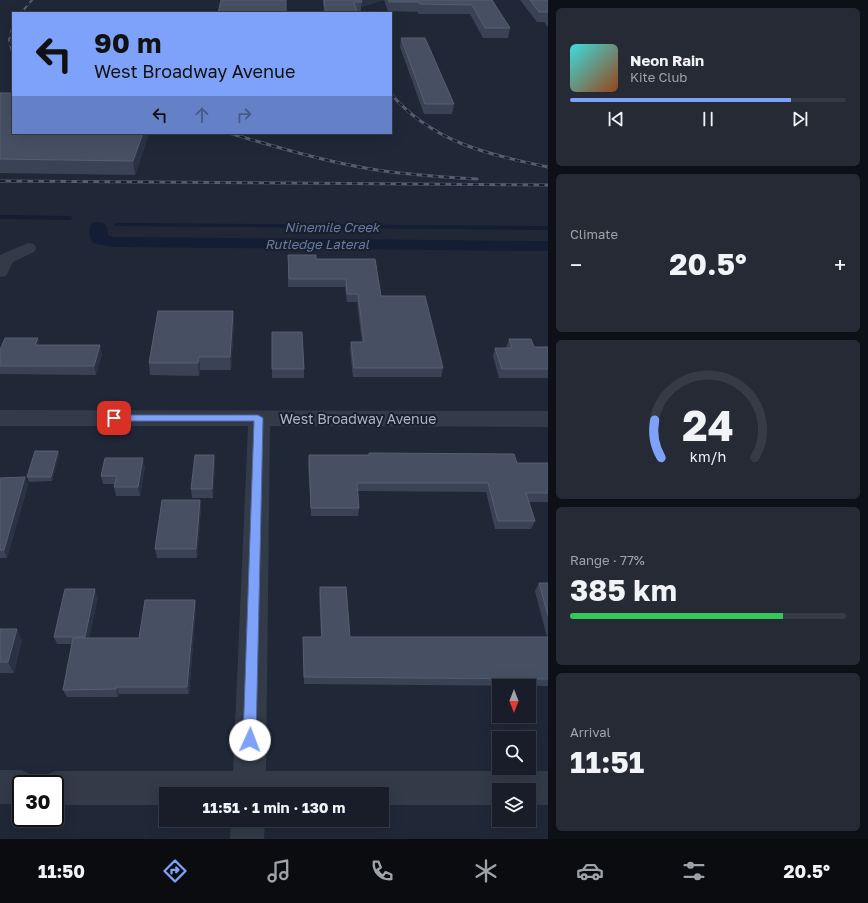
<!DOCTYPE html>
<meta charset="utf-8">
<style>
:root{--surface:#181d29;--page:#252a35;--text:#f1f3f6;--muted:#9fa2a8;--line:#363b46;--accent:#7ea2f9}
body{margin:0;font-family:"Golos Text",sans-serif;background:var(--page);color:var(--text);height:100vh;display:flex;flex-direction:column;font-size:15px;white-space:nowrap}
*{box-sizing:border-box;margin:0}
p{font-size:13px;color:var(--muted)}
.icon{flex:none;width:22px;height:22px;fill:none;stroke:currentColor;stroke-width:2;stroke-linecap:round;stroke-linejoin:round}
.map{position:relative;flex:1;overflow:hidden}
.details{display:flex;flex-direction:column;gap:8px;padding:8px;background:#0d1017;width:320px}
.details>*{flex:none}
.banner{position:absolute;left:12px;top:12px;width:380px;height:122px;border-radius:0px;box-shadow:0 4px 16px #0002,0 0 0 1px var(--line);background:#7ea2f9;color:#111;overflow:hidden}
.needle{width:26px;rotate:180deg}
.buttons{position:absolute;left:492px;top:679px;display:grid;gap:8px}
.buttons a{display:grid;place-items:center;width:44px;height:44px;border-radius:0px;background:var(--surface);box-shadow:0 4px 16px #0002,0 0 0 1px var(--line);font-size:20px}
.speed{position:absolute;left:12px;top:775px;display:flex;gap:8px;font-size:20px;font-weight:700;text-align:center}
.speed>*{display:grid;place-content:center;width:52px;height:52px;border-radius:50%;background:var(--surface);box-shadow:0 4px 16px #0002,0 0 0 1px var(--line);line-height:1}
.speed .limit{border:2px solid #111;border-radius:6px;background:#fff;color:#111}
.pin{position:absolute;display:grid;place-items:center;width:34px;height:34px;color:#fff;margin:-17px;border-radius:8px;box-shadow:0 2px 6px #0006}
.me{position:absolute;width:44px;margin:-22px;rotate:2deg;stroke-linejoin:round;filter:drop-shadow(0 0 3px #0008)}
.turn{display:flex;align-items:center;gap:14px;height:84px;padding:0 16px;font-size:18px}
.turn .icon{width:52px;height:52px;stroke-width:2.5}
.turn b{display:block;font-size:28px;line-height:34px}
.lanes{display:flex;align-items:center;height:38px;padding:0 16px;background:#0003;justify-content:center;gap:20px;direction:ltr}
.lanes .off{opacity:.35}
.big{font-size:30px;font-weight:700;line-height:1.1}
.details .widget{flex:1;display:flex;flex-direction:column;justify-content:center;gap:6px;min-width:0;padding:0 14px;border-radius:6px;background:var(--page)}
.details .dial{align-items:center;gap:0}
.dial svg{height:104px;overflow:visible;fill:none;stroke:var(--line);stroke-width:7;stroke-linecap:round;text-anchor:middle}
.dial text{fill:var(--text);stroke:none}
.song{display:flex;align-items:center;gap:12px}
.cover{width:48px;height:48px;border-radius:6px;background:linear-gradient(135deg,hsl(180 70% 55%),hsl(20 70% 35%))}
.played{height:4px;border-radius:2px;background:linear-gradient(90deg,var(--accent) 80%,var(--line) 80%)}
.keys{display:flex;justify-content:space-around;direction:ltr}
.heat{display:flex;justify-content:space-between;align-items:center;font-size:22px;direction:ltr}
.charge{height:6px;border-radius:3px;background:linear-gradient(90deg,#34c759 77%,var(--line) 0)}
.trip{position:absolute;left:159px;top:787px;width:230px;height:40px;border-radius:0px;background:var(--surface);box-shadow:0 4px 16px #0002,0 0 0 1px var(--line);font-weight:700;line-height:40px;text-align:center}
.menu{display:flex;height:64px;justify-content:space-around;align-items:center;background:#0a0c10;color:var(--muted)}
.menu .icon{width:28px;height:28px}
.menu .selected{color:var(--accent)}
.menu b{font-size:18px;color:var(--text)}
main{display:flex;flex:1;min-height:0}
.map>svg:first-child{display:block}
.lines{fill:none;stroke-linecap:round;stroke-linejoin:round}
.stream{fill:#131e34;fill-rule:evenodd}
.canal{fill:#131e34;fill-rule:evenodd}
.minor{fill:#333a48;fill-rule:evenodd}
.rail-far1-casing{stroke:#555d6f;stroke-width:2}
.rail-casing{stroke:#555d6f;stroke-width:3}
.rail-far1{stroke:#191f2c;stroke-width:1.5;stroke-dasharray:4.5;stroke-linecap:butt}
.rail{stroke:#191f2c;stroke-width:2;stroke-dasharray:5.5;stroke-linecap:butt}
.wall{fill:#3a4356}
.shaded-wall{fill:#2a3345}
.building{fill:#465062;stroke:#565f72}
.route{fill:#7ea2f9;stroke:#5269a2}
.labels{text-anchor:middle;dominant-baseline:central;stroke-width:4;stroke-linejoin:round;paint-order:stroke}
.far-water-label{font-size:13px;font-style:italic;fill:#657ba5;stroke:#191f2c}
.street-label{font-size:14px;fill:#adb4c5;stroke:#191f2c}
</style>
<main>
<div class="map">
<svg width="548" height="839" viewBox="0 0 548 839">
<rect width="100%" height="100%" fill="#202737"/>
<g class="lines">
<path class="stream" d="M0,215l70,1 3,2 -3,2 -70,-1z
M116,223l432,3v4l-434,-4 -1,-1z"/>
<path class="canal" d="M98,222l6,1 3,4 1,8 5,2 435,4v10l-435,-4 -20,-4c-4,-6 -5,-14 -1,-20z"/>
<path class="minor" d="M28,243l6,1 2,4 -2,4 -21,10 -7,14 -6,1v-22z
M0,410l548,1v16l-278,-1 -4,345h282v34h-19v-15h-30v15h-117v-11h-216v11h-111v-21h-15l3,-8 12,-5h178l15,-345h-248z
M0,770h21l12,5 3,9h-15v20h-21z
M231,820h34l-1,19h-34z"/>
<g class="rail-far1-casing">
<path id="rail-far1" d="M21,13l11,-13
M13,24l-4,16 4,16"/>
</g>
<g class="rail-casing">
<path id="rail" d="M391,94c41,48 98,61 157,73
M229,133c47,14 94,28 142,36 35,6 70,8 106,10
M0,181l548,4"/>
</g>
<use href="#rail-far1" class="rail-far1"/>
<use href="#rail" class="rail"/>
</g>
<path class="wall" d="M323,0h169l18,28 -2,10h-25l-13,-24h-52v-2l-30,-1 -4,-11 -23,7v4h-5l1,2h-33l-1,-9z
M520,0h28v27l-4,-5h-7z
M401,38l53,66 -2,10h-28l-24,-67z
M0,93l13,40h136l-14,42 -135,-2z
M288,255l28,4 65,37 62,72 -2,9h-88l-3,-27 1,-8h11l-5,-40h-10l-2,-15h-57z
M233,311l1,12 -3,47h-31l-1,6 -49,-1 -1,-12z
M272,332l32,37v9h-32z
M509,339l25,8h14v31h-49l-6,-22 2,-8h11z
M40,345l62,9 -6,21 -96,-1v-24z
M58,451l1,4 -7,26 -23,1 -2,-5z
M369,453l148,10h31v39h-19l6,19 -4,8h-36l-9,-37 -128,-1 1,17 -1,8h-47l-3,-52 1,-9h60z
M214,455l1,9 -2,34h-21l-1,-9z
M145,466l-5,30h-24l-2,-9 1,-3h-12l-2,-8z
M25,477l3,8 -21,73h-7v-80z
M201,508l-4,50h-40l-2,-9z
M539,583h9v103l-244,-2 -1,-40v-7h18l-2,-42 1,-8 30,50h197l-12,-46z
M98,597l-9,41h50l56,-38 1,8 -7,86h-70l-1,3h-51l-4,-7 9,-46h-15l-3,-7z
M0,629l22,11 -8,33h-14z"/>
<path class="shaded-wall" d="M361,0h23l-23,7 1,-5z
M13,113v18l-4,-12z
M143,133h6l-14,42 -2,-14z
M233,311l1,12 -3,47 -1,-13z
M38,338l2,9 -5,-2z
M100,345l2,9 -6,21 -2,-9z
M199,357l1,13 -1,6 -1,-13z
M58,451l1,4 -7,26 -1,-4z
M214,455l1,9 -2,34 -1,-9z
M143,458l2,8 -5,30 -2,-9z
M25,477l3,8 -21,73 -3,-8z
M200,500l1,8 -4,50 -1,-9z
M95,589l3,8 -10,47 -3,-7z
M195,600l1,8 -7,86 -2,-7z
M17,629l5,11 -8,33 -6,-11z
M116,687l3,7 -1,3 -2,-8z"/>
<path class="building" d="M221,0h65v13h-68z
M324,0h37l1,2h-8l3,11h-31z
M388,0h104l18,28h-25l-13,-23 -52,-1 -1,-2h-30z
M530,0h18v13l-1,-1h-8z
M401,38h24l29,66h-29z
M0,93h13v20l-4,6h4v14h130l-10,28 -133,-2z
M288,255h28v4h59l6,37h44l18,72h-89l-3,-26h13l-6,-48h-11l-1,-15h-57z
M158,311h75l-3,46h-31l-1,6h-49z
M272,332h30l2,37h-32z
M5,338h33l-3,7h65l-6,21h-94v-16z
M509,339h22l3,8h14v22h-46l-7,-21h17z
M35,451h23l-7,26h-24z
M369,453l145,1 3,9h31v30h-22l9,28h-37l-10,-38h-131l2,25h-48l-2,-53h60z
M195,455h19l-2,34h-21z
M105,458h38l-5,29h-24l3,-11h-16z
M25,477l-21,73h-4v-72z
M162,500h38l-4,49h-41z
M539,583h9v33z
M320,587h26l4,50h198v42l-244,-2 -1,-40h19z
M65,589h30l-10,48h-31z
M145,600h50l-8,87h-71v2l-53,1 10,-52h66z
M0,629h17l-9,33h-8z"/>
<path class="route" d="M114,415h144l5,3 -7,322 -2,5 -4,2 -5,-2 -2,-5 11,-319h-140l-5,-3z"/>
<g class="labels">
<g class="far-water-label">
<text x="332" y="227">Ninemile Creek</text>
<text x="317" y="244">Rutledge Lateral</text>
</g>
<g class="street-label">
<text x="358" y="418">West Broadway Avenue</text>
</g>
</g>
</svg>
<div class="buttons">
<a><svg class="needle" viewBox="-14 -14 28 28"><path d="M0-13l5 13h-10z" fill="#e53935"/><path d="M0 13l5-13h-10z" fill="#9fa2a8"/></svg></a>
<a><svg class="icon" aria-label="search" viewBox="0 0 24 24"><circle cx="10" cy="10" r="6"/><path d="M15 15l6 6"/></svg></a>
<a><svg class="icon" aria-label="layers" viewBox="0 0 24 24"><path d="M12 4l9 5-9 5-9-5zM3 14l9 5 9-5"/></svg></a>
</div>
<div class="speed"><div class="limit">30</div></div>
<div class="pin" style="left:114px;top:418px;background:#d93025"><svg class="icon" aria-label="arrive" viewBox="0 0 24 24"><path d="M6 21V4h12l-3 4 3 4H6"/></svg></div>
<svg class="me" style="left:250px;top:740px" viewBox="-20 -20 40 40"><circle r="19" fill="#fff"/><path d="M0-13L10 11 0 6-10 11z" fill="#7ea2f9"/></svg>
<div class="trip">11:51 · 1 min · 130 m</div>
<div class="banner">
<div class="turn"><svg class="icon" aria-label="left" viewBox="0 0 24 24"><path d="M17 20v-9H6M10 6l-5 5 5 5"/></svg><div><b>90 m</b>West Broadway Avenue</div></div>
<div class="lanes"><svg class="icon" aria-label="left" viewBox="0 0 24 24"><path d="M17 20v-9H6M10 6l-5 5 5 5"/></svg><svg class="icon off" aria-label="ahead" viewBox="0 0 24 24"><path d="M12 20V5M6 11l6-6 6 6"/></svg><svg class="icon off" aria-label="right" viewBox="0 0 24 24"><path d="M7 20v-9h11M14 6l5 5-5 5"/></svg></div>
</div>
</div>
<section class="details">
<div class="widget">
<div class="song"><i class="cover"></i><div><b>Neon Rain</b><p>Kite Club</p></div></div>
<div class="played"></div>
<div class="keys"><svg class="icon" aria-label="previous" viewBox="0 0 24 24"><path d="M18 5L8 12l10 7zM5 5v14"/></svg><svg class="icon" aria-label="pause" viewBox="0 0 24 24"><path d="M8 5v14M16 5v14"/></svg><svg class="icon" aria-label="next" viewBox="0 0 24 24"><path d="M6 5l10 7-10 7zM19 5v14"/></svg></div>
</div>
<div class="widget"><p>Climate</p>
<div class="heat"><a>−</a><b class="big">20.5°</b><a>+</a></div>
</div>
<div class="widget dial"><svg viewBox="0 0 100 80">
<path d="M14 69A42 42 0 1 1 86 69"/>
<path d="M14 69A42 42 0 0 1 9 40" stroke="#7ea2f9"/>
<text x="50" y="56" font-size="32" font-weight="700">24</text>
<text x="50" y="72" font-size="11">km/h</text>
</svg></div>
<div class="widget"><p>Range · 77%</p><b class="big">385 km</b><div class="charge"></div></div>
<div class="widget"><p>Arrival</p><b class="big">11:51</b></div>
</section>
</main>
<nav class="menu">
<b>11:50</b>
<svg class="icon selected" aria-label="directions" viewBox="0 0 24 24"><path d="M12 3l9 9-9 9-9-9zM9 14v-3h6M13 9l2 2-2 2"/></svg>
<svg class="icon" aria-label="music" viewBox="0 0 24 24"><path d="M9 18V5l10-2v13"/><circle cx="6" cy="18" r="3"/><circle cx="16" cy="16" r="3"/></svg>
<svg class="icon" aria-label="phone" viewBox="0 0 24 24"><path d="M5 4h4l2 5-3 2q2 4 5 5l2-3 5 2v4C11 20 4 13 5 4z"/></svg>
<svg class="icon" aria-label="climate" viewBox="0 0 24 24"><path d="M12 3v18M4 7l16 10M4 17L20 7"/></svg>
<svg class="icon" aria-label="car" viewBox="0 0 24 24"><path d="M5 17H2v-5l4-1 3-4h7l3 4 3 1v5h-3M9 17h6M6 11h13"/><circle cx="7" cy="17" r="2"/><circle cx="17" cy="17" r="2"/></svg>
<svg class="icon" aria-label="filters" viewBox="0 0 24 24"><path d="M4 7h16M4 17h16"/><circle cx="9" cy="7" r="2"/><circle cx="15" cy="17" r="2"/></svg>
<b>20.5°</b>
</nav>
